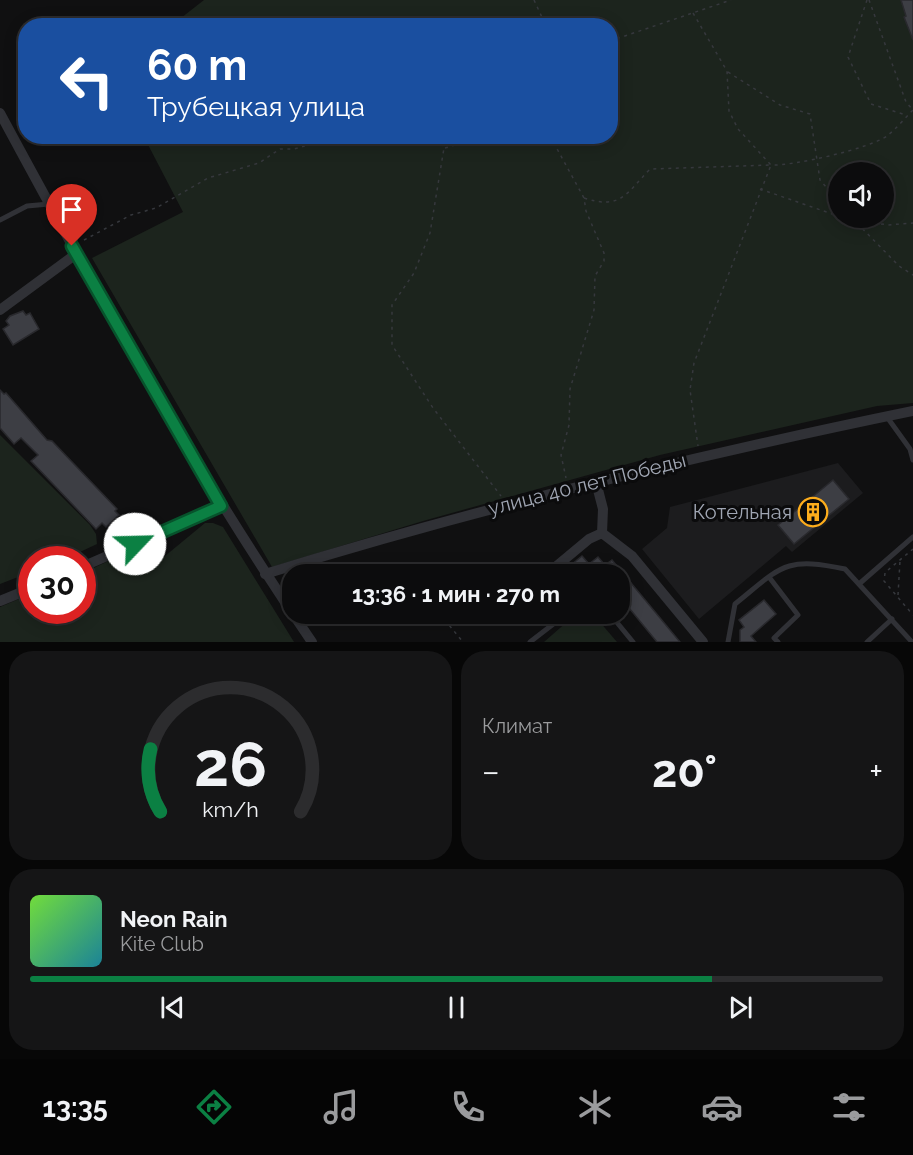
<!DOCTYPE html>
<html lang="ru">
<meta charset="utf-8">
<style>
:root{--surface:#0c0c0d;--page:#151516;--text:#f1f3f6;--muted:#9a9b9d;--line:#2c2c2e;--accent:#0b8043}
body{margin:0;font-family:Raleway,sans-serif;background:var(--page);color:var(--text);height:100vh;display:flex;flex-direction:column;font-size:22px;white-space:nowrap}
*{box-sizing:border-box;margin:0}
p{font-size:20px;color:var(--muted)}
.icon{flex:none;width:33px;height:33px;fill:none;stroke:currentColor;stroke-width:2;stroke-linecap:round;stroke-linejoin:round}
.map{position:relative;height:642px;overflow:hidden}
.sheet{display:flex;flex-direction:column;gap:9px;padding:9px;background:#070707;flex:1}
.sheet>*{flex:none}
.guide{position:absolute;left:18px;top:18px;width:600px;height:126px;border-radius:24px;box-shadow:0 3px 15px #0003,0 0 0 2px var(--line);background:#1a4fa0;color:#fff;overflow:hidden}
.tools{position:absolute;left:828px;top:162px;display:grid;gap:12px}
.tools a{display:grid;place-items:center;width:66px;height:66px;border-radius:50%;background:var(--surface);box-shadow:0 3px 15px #0003,0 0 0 2px var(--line);font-size:30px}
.speed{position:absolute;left:18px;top:546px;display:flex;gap:12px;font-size:30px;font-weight:700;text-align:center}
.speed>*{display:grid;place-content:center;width:78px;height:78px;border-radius:50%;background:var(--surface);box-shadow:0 3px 15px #0003,0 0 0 2px var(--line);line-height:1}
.speed .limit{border:9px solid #d22;background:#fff;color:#111}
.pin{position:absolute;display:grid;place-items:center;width:51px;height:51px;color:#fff;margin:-62px -26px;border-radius:50% 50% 50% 0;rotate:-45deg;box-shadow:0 0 6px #0007}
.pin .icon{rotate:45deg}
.me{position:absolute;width:66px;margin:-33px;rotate:66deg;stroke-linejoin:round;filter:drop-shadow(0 0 4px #0008)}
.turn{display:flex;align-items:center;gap:21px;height:126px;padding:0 30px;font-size:27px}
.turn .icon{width:78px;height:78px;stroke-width:2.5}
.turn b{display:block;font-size:42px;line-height:51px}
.big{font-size:45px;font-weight:700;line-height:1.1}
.sheet .tile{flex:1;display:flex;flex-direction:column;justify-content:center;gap:9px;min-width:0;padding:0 21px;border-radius:24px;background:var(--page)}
.sheet .dial{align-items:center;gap:0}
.dial svg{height:156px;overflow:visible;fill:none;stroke:var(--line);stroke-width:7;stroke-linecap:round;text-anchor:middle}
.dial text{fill:var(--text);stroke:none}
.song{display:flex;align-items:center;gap:18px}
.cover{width:72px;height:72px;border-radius:9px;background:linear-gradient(135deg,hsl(100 70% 55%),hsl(190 70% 35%))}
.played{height:6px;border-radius:3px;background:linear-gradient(90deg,var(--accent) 80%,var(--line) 80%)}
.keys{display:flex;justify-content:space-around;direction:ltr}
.heat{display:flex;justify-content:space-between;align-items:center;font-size:33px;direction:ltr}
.sheet .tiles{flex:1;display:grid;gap:9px;grid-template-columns:1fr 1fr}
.tile:last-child{grid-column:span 2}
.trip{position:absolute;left:282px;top:564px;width:348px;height:60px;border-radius:24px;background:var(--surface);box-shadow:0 3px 15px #0003,0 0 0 2px var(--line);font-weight:700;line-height:60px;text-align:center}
.dock{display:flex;height:96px;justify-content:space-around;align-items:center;background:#050505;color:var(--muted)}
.dock .icon{width:42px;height:42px}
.dock .active{color:var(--accent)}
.dock b{font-size:27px;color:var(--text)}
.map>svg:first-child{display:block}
.built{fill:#1c1c1e}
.green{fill:#1c241d;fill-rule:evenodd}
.building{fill:#3d3e44;stroke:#29292d;stroke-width:1.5}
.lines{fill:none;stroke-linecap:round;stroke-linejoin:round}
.path{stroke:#36383d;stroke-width:1.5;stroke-dasharray:3 4.5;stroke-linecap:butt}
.lane{stroke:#303136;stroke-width:5}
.street{stroke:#303136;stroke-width:10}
.route-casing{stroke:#07532c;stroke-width:15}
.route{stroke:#0b8043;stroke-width:10}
.labels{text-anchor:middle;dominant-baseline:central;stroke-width:6;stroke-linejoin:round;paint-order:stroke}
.street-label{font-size:20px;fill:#a0a6b3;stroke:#0b0b0c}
.poi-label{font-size:20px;fill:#a0a6b3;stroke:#0b0b0c;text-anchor:end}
</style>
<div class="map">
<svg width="913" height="642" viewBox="0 0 913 642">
<rect width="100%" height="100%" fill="#101011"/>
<path class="built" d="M838,463l25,30 -71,59 -6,-6 -87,73 -57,-70 25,-21 3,-21z"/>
<path class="green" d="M204,0h709v403l-36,3 -217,49 -237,66 -151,46 -180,-309 91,-46 -39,-75 466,-1v-110l-438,-1zM838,172h46v46h-46z
M0,435l90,90 6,9 1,10 -32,15 -33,1 -1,12 -31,12z
M205,523h8l10,4 71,115h-294v-35l31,-13 1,16h50l1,-37 36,-17 23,19z
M576,614h17l24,28h-73z"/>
<path class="building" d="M901,0h12v40l-9,-23 2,-1z
M23,311l3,4 4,-2 9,16 -26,16 -10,-16 6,-4 -3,-4 4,-5z
M0,390l4,4 2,-1 41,47 5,1 65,68 -2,2 4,4 -13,12 -4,-4 -6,6 -65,-68 7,-6 -17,-17 -7,6 -14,-16z
M833,480l16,19 -55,45 -16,-19z
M582,556l7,8 9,-7 7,8 7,-5 68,82h-23l-37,-45v-23h-19l-3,-3 -5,3h-33z
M764,600l12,14 -25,22 5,6h-16v-12l4,-3 -5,-7z"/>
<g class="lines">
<path class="path" d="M534,0l12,26
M867,0l-19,57 23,47 35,11
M869,0l37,102 6,7
M693,13l34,58 2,40 9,18 33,36c22,1 97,-16 116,-29 9,-7 18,-18 26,-26
M610,41l121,-41
M728,72l52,33 30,9 10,66 18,21
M440,136l4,12 -14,85 -16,40 -22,32v40l41,63 68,88
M550,136l34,62 2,13 18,42v8l-9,15 -1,34 -24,79 -1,36 -8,30 5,23
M445,148l41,-12
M760,189l78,27
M584,198c37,12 42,-4 66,-29l121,-4 -77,198 -4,27 8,56
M844,218l44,7 25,-2
M852,218l47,48 14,9
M84,240l47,-25 25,-7 52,-30 51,-15 21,-14h14l14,-4 15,-9
M888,570l25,-21
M885,573l-1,8 29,34
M380,574l23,-6 5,6
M898,595l2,-34
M440,614l23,28"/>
<path class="lane" d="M0,220l27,-14 22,-2
M73,245l7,-17
M887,417l23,32 3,11
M769,577l29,38 -24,23 4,4
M859,584l54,-47
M610,614l23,28
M530,642l35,-27
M728,642l7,-38c46,-37 49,-48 110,-35l67,73
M867,642l25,-23"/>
<path class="street" d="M0,113c97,180 196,360 312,529
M0,310l76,-56
M596,482l7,27 -1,24
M82,567l139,-61
M265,574c213,-66 429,-118 648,-163
M547,574l42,-35 13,-6 30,23 71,86
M0,601l32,-13
M562,614l2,2"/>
</g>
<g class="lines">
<g class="route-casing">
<path id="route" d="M72,246l149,260 -86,38"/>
</g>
<use href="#route" class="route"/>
</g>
<defs>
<g id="building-ring" transform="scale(1.5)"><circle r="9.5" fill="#0b0b0c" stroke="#fdad1c" stroke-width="1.5"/><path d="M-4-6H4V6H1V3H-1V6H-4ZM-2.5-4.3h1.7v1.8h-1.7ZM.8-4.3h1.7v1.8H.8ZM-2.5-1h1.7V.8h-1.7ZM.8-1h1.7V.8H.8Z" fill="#fdad1c"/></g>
</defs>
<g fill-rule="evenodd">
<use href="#building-ring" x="813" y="512"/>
</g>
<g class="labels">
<g class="street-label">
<text transform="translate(587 484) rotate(-14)">улица 40 лет Победы</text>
</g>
<g class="poi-label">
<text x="792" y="512">Котельная</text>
</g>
</g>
</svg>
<div class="tools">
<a><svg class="icon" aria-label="sound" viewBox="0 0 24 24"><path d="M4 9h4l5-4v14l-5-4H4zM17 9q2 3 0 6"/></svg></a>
</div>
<div class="speed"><div class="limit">30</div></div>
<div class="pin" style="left:72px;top:246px;background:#d93025"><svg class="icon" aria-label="arrive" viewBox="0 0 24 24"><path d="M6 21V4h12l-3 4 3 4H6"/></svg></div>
<svg class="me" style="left:135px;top:544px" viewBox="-20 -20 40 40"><circle r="19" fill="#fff"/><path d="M0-13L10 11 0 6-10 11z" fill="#0b8043"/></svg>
<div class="trip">13:36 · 1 мин · 270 m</div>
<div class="guide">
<div class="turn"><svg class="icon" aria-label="left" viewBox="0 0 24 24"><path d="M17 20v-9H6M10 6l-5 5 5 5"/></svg><div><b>60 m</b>Трубецкая улица</div></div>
</div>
</div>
<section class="sheet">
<div class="tiles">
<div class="tile dial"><svg viewBox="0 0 100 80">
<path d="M14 69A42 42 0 1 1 86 69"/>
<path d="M14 69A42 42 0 0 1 9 37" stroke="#0b8043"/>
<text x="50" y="56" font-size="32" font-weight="700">26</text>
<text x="50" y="72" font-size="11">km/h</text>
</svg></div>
<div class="tile"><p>Климат</p>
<div class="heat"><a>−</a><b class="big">20°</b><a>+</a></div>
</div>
<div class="tile">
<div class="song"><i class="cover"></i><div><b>Neon Rain</b><p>Kite Club</p></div></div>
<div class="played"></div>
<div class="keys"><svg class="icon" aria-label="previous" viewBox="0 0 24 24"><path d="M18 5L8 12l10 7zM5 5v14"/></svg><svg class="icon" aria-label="pause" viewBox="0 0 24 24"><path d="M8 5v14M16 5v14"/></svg><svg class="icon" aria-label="next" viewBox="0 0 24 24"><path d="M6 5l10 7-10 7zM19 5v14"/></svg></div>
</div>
</div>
</section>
<nav class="dock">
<b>13:35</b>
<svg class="icon active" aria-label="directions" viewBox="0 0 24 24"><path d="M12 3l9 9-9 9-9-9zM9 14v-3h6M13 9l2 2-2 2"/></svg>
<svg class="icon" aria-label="music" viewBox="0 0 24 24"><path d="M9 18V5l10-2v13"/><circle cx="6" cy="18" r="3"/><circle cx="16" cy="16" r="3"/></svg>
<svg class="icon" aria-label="phone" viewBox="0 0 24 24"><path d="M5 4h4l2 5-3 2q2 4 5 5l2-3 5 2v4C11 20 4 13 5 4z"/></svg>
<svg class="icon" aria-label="climate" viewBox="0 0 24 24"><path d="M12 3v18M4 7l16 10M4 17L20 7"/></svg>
<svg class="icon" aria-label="car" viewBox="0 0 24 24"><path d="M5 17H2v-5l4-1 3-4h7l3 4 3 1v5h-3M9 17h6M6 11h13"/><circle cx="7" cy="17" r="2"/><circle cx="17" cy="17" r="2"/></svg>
<svg class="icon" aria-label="filters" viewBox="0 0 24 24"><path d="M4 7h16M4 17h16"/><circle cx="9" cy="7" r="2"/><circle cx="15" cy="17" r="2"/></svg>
</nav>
